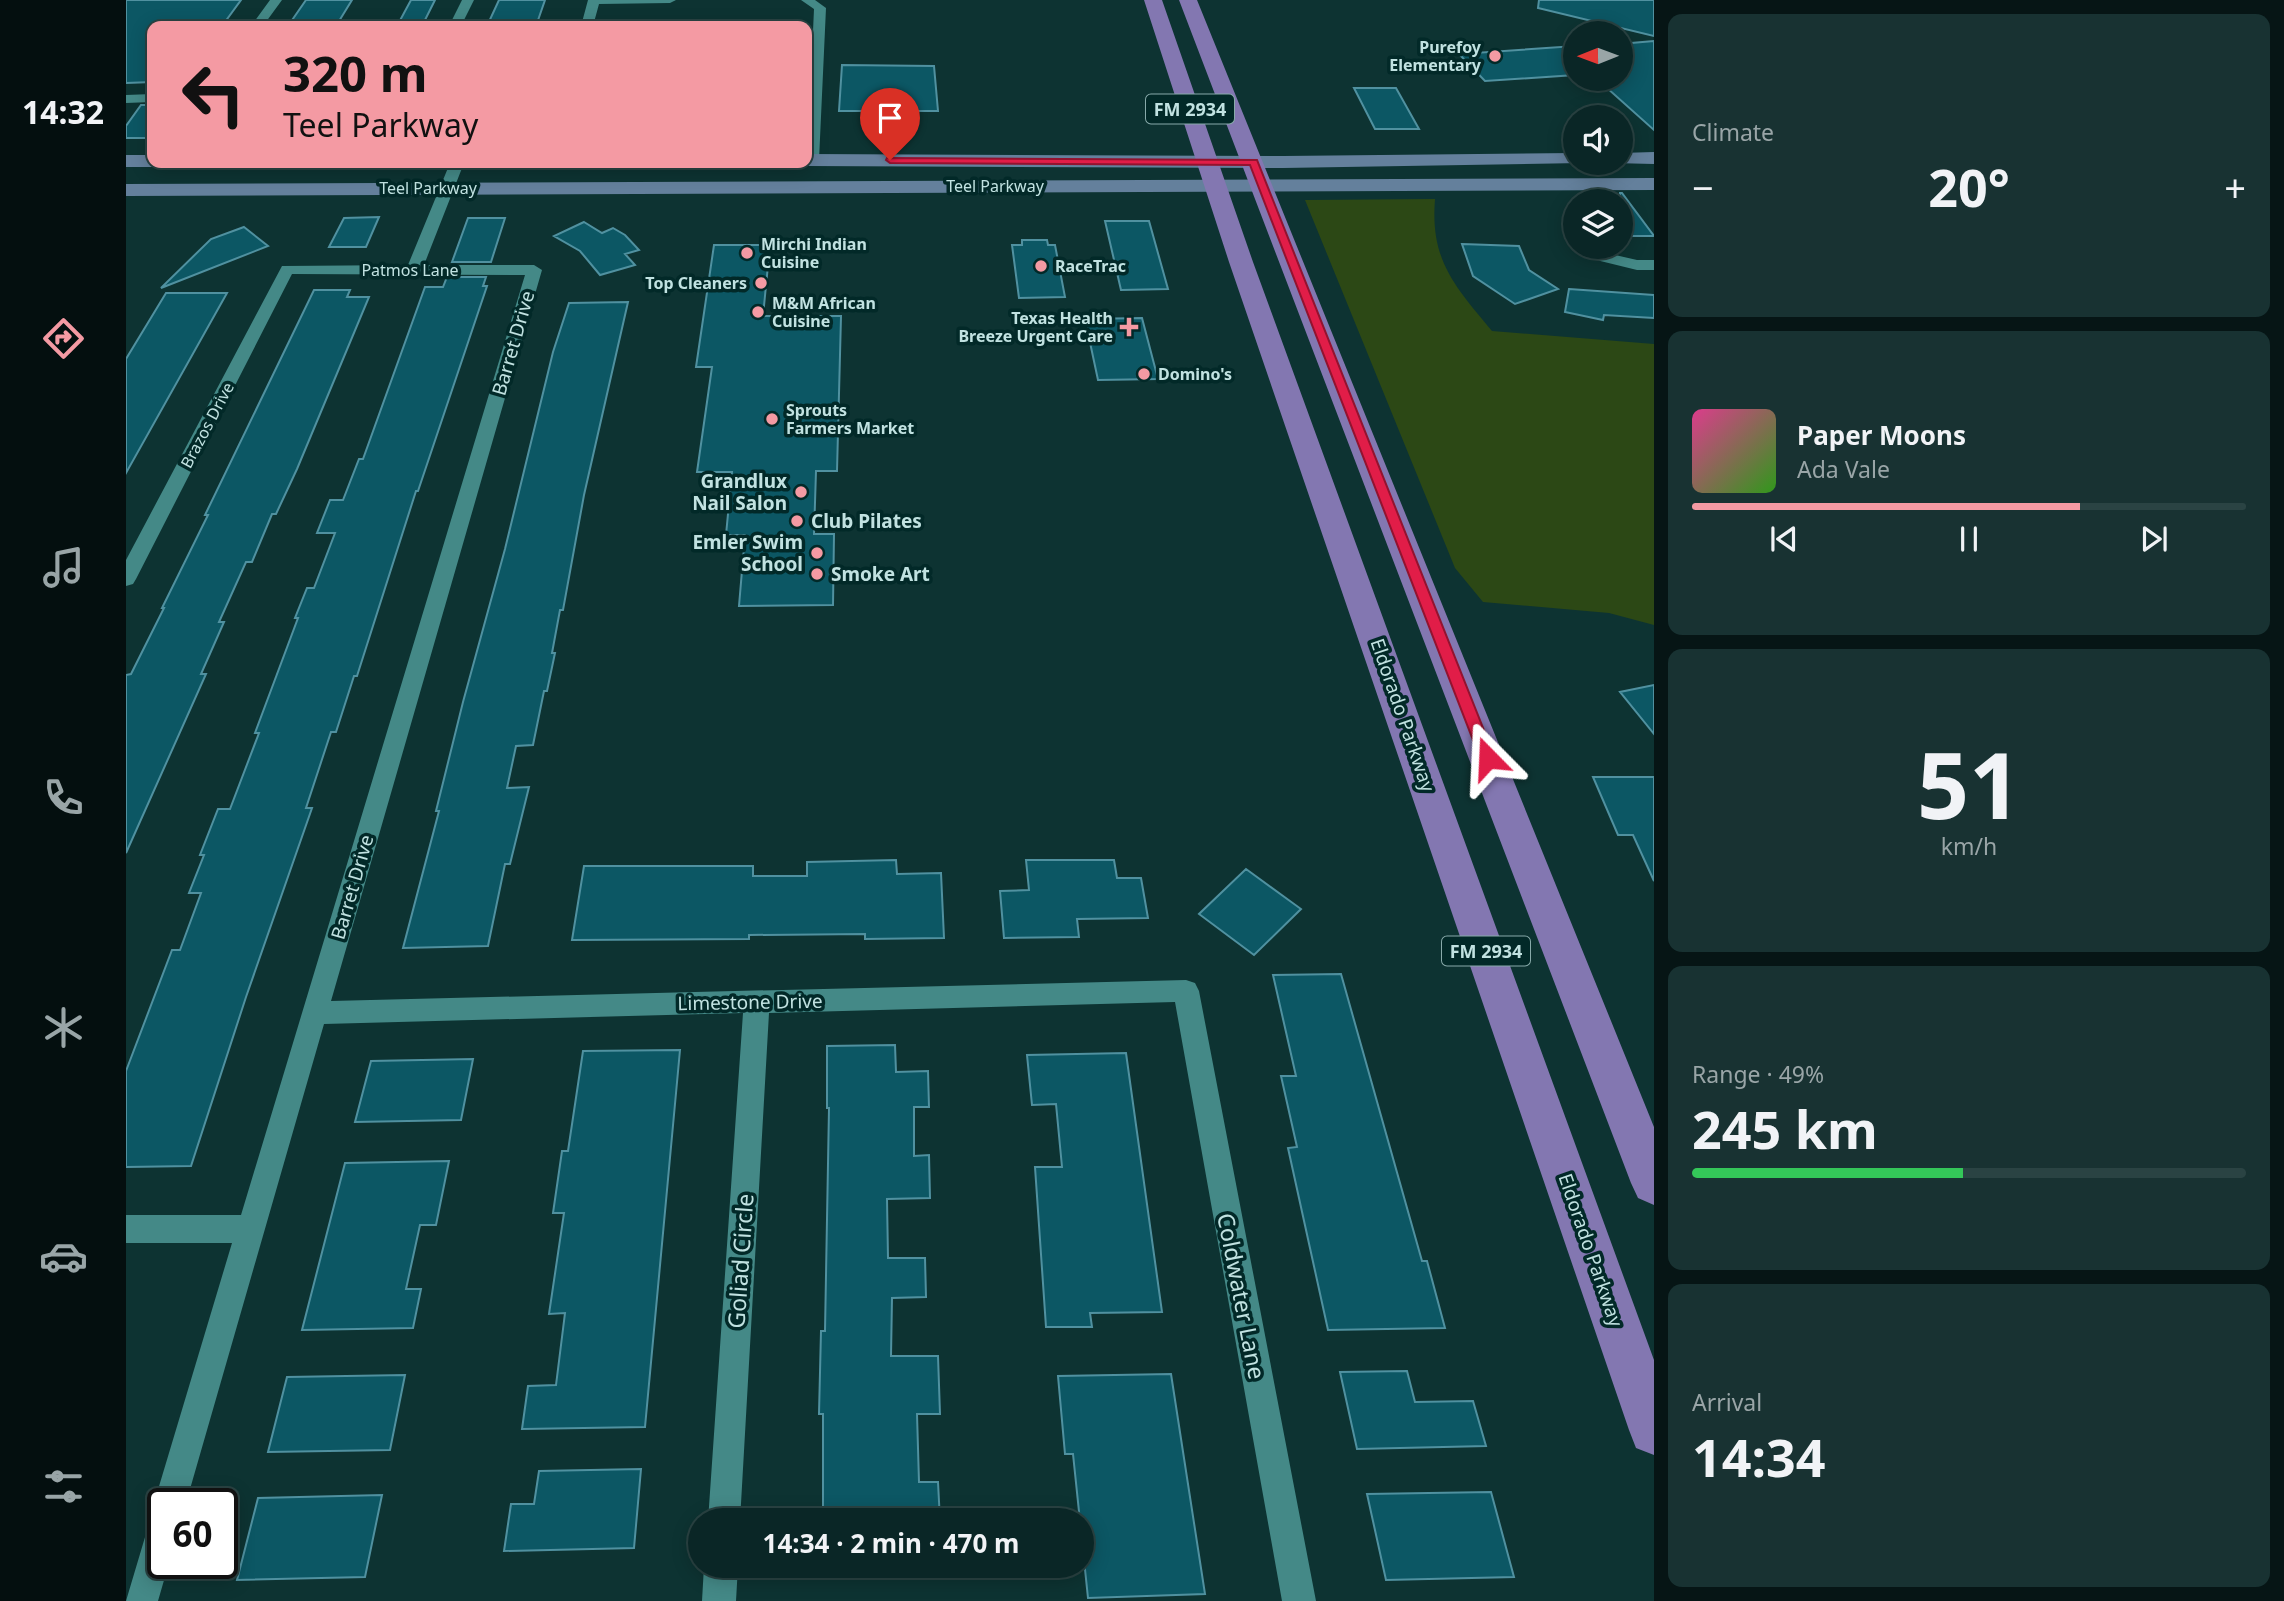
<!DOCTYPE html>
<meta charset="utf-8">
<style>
:root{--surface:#0a2626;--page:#183232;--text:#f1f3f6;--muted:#99a5a7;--line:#2a4343;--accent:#f49aa3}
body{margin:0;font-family:"Noto Sans",sans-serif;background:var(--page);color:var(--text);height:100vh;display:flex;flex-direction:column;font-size:26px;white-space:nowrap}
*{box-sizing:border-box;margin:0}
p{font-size:23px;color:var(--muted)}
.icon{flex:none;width:38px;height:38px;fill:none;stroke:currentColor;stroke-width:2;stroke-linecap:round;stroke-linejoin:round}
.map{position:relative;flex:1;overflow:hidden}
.sheet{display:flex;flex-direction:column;gap:14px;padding:14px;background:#061515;width:630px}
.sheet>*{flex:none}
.guide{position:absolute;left:21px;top:21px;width:665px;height:147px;border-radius:14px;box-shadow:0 4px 18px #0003,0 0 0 2px var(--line);background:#f49aa3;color:#111;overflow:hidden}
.needle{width:46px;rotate:269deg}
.tools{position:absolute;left:1437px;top:21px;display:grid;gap:14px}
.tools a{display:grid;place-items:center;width:70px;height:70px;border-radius:50%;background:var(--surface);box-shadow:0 4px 18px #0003,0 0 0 2px var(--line);font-size:35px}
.speed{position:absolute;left:21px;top:1488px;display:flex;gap:14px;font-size:35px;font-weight:700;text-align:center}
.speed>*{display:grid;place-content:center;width:91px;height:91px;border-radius:50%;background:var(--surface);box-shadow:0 4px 18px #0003,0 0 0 2px var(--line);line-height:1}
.speed .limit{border:4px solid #111;border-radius:10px;background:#fff;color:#111}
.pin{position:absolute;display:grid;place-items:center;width:60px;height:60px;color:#fff;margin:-72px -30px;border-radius:50% 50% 50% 0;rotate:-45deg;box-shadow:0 0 7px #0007}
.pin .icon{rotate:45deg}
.me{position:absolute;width:77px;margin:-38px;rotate:339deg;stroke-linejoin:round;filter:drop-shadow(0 0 5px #0008)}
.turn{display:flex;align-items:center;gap:24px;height:147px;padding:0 21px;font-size:32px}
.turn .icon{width:91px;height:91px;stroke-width:2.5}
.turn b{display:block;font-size:49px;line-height:60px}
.big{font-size:52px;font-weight:700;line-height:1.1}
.sheet .widget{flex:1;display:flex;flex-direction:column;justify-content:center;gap:10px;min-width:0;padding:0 24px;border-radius:14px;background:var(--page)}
.sheet .dial{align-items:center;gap:0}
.dial b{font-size:91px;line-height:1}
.song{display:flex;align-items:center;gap:21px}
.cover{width:84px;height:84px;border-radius:10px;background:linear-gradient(135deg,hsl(330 70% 55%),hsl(110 70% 35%))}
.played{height:7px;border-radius:4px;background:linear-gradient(90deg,var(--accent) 70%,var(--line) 70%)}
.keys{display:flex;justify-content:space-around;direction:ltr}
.heat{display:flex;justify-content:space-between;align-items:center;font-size:38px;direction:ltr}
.charge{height:10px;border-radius:5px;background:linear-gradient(90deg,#34c759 49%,var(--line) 0)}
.trip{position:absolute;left:562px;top:1508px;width:406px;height:70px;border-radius:35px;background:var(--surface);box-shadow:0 4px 18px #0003,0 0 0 2px var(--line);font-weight:700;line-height:70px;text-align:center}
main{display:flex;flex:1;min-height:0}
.tabs{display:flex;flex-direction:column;width:126px;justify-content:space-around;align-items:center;background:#040f0f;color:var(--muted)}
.tabs .icon{width:49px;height:49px}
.tabs .current{color:var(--accent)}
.tabs b{font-size:32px;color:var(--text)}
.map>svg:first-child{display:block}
.green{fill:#2c4815}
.building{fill:#0c5764;stroke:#5091a0;stroke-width:2}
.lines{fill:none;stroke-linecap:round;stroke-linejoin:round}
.street{fill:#448987;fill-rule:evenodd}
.secondary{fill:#64809c;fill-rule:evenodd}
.primary{fill:#8377b1;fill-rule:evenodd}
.route{fill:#e11d48;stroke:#92132f;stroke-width:2}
.poi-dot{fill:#f49aa3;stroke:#022928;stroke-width:2.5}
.labels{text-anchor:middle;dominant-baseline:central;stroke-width:7;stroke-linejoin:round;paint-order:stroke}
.far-poi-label{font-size:16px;font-weight:bold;fill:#c1e2e1;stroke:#022928;text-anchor:start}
.far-street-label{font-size:16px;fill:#c1e2e1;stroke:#022928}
.shield{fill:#022928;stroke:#8aa;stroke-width:2}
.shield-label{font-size:18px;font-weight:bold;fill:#c1e2e1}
.street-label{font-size:19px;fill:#c1e2e1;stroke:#022928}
.poi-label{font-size:19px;font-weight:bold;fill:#c1e2e1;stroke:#022928;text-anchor:end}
.near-street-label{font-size:23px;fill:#c1e2e1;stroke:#022928}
</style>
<main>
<nav class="tabs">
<b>14:32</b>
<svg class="icon current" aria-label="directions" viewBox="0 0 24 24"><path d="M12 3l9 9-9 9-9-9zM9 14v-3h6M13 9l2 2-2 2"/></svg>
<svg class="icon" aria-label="music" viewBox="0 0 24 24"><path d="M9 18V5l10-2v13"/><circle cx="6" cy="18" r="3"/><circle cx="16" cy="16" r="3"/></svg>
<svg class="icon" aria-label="phone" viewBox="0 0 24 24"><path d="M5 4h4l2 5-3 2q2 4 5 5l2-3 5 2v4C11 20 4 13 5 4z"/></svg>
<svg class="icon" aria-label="climate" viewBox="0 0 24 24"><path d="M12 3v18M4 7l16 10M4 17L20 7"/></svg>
<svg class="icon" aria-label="car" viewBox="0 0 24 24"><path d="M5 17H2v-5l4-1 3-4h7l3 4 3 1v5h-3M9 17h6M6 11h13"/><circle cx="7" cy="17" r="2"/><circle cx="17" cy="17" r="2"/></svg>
<svg class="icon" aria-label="filters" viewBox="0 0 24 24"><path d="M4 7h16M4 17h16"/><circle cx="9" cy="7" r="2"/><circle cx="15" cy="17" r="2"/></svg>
</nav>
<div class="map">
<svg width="1528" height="1601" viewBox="0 0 1528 1601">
<rect width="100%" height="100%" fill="#0d3332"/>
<path class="green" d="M1309,199c-5,62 20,87 57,132l162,13v281l-45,-12 -126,-11 -28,-34 -150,-368z"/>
<path class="building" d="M0,0h115l-19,26h-70v56l-26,1z
M180,0h46l-16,26h-48z
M285,0h24l-13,26h-25z
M373,0h46l-9,26h-49z
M1413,0h115v36l-116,-28z
M1528,41v89l-57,-51h23v-35z
M1449,46v29l-90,6 -26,-27z
M716,65l92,1 4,45h-99z
M1228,88h42l23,41h-44z
M15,105h11v33h-26v-12z
M1494,193h2l32,43h-34z
M253,217l-13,30h-37l15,-29z
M342,218h37l-14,44h-39z
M979,221h44l19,68 -47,1z
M458,222l18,11 11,-5 12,7 14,15 -14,4 10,11 -35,10 -20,-24 -26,-15z
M118,227l24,19 -107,42 50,-49z
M896,240h25l1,5h7l10,52 -46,1 -7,-53h10z
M1336,244l57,2 10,24 29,19 -43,15 -42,-28z
M588,245h56l-7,71h78l-4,155h-21l-2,63h20l-1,71 -94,1 6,-71h-19l6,-63h-35l15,-105h-16z
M321,277h39l-3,9h4l-69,205h-2l-59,185h-3l-18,56h-5l-25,76h6l-66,189 -55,169 -65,1v-96l46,-121h8l21,-57h-12l15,-38h-4l18,-46h12l29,-76h-4l43,-115h-3l12,-30h7l21,-55h-18l13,-33h13l16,-41h4l62,-172h18z
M1443,289l85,6v23l-50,-3 -1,5 -38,-8z
M188,290h36l-3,7h22l-72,172 -21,45h-4l-20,48h-6l-27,60h5l-23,52h5l-80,179v-178l5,-1 33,-66h-2l46,-93h-3z
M40,293h61l-101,180v-114z
M502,302l-44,193 -21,115h-3l-8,43h3l-8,38h-3l-11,54 -17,1 -9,42 22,-1 -19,77h-5l-17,82 -85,2 36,-137h-3l27,-109 42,-153 48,-197 16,-49z
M1016,318l16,61 -60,1 -13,-61z
M1528,685v49l-34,-42z
M1467,777h61v104l-21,-46h-15z
M770,860l1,14 44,-1 3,65 -79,1v-5l-116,1v4l-177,1 12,-74h169v10h54v-14z
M900,860h88l3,18h24l7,40 -71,1 2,18 -75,1 -4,-47 29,-1z
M1120,869l55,40 -47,46 -55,-41z
M1215,974l81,287h5l18,67 -117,2 -40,-182 9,-1 -16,-71h15l-23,-101z
M769,1045l1,27 32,-1 1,36h-15v49l15,-1 1,43 -43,1 1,59h37l1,39 -34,1 -1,58h47l2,58h-23l2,68h19l2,39h-117v-107h-4l2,-83h4l4,-223h-2v-62z
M554,1050l-35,377 -123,2 6,-43 28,-1 9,-72 -16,1 15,-101h-11l9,-62h6l15,-100z
M1000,1053l36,259 -72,1 2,14h-46l-11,-160h27l-6,-63 -24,1 -5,-50z
M347,1059l-12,61 -106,2 16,-61z
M323,1161l-13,64h-16l-14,64h15l-8,39 -111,2 43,-167z
M1281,1371l8,31 58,-1 13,45 -129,3 -17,-77z
M1045,1374l34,220 -117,4 -15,-144h-8l-7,-78z
M279,1375l-15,75 -122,2 19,-75z
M515,1469l-7,79 -130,3 7,-47h23l5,-33z
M1365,1492l23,85 -128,3 -19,-86z
M256,1495l-17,82 -128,3 21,-82z"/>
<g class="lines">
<path class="street" d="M144,0h12l-19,26h-12z
M336,0h12l-13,26h-12z
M462,0h88l-6,3 -71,1 -6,22h-12z
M675,0h14l11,8 -7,152 -7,4 -5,-2 7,-153z
M26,94v8l-26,1v-8z
M324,163h14l-40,102h110l8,5 -211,731 855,-21 9,3 4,8 117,610h-34l-107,-599 -406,11 -29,508h-32l35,-508 -419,11 -138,479h-23v60h6l-11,38h-32l25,-84 7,-3 -4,-11 78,-260h-106v-28h115l284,-940 -233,-1 -156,305 -3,5 -7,2v-26l156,-294 126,-1z
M1463,249l48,11h17v10h-17l-53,-13 -3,-3z
M578,1566h34l-2,35h-34z"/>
<path class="secondary" d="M1528,152v12l-42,-1h8v-10z
M1449,153v10h7l-299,5 -476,-2 -8,-3h8v-9l476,2z
M0,155h26v8h9l-9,4h-26z
M1528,178v12l-1528,6v-12z"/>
<path class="primary" d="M1018,0h18l91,262 401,1098v95l-18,-7 -7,-18 -400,-1168z
M1053,0h18l457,1127v78l-16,-7 -7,-15z"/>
</g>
<path class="route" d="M761,158l370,2 238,598 -2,4h-11l-2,-4 -230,-593 -360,-2 -4,-3z"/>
<g class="poi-dot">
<circle cx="1369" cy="56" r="7"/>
<circle cx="621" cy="253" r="7"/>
<circle cx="915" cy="266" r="7"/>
<circle cx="635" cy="283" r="7"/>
<circle cx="632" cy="312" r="7"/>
<path d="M999.5 316.5h7v7h7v7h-7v7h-7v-7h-7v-7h7z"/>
<circle cx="1018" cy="374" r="7"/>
<circle cx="646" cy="419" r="7"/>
<circle cx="675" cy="492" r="7"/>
<circle cx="671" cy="521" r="7"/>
<circle cx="691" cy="553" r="7"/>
<circle cx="691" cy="574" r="7"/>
</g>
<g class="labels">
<g class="far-poi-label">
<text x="1355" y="47" text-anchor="end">Purefoy<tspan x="1355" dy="18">Elementary</tspan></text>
<text x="635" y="244">Mirchi Indian<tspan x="635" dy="18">Cuisine</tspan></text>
<text x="929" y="266">RaceTrac</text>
<text x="621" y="283" text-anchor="end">Top Cleaners</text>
<text x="646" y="303">M&amp;M African<tspan x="646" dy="18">Cuisine</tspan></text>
<text x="987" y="318" text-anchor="end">Texas Health<tspan x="987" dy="18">Breeze Urgent Care</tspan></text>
<text x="1032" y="374">Domino's</text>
<text x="660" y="410">Sprouts<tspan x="660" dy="18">Farmers Market</tspan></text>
</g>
<g class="far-street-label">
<text x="869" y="186">Teel Parkway</text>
<text x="302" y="188">Teel Parkway</text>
<text x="284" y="270">Patmos Lane</text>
<text transform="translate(81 425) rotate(-62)">Brazos Drive</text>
</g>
<g class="shield">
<rect x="1020" y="94.5" width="88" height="29" rx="5"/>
<rect x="1316" y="936.5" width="88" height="29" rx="5"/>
</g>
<g class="shield-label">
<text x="1064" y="109">FM 2934</text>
<text x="1360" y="951">FM 2934</text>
</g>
<g class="street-label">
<text transform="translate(387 343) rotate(-74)">Barret Drive</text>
<text transform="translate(1277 715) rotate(71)">Eldorado Parkway</text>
<text transform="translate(226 887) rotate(-74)">Barret Drive</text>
<text transform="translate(624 1002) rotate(-1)">Limestone Drive</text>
<text transform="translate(1465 1250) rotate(71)">Eldorado Parkway</text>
</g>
<g class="poi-label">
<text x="661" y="481">Grandlux<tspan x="661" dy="22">Nail Salon</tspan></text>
<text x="685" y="521" text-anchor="start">Club Pilates</text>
<text x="677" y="542">Emler Swim<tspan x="677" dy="22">School</tspan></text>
<text x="705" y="574" text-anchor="start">Smoke Art</text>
</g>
<g class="near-street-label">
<text transform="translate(614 1261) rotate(-86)">Goliad Circle</text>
<text transform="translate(1116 1296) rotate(79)">Coldwater Lane</text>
</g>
</g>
</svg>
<div class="tools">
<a><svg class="needle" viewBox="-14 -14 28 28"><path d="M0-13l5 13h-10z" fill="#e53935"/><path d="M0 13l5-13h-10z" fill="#99a5a7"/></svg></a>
<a><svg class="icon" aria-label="sound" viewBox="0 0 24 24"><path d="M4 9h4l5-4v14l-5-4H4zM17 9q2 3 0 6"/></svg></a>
<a><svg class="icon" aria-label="layers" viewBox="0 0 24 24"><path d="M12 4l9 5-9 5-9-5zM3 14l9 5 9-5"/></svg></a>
</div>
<div class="speed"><div class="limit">60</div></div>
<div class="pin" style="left:764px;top:160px;background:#d93025"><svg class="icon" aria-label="arrive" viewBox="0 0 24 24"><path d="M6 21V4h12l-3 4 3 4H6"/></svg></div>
<svg class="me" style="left:1362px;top:758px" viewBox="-20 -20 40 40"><path d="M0-17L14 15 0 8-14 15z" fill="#e11d48" stroke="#fff" stroke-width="4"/></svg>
<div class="trip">14:34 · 2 min · 470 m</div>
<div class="guide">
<div class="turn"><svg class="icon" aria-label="left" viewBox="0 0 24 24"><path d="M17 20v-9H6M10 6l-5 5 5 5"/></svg><div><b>320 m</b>Teel Parkway</div></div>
</div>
</div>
<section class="sheet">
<div class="widget"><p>Climate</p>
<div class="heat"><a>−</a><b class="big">20°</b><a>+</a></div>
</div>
<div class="widget">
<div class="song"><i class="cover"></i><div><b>Paper Moons</b><p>Ada Vale</p></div></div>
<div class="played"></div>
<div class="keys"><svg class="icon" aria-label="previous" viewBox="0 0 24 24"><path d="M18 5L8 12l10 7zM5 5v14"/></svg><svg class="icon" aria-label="pause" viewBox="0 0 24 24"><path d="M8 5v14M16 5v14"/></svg><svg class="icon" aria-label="next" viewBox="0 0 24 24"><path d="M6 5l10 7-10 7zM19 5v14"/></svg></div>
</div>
<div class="widget dial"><b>51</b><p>km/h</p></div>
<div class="widget"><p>Range · 49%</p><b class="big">245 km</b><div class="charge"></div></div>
<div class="widget"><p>Arrival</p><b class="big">14:34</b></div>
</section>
</main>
